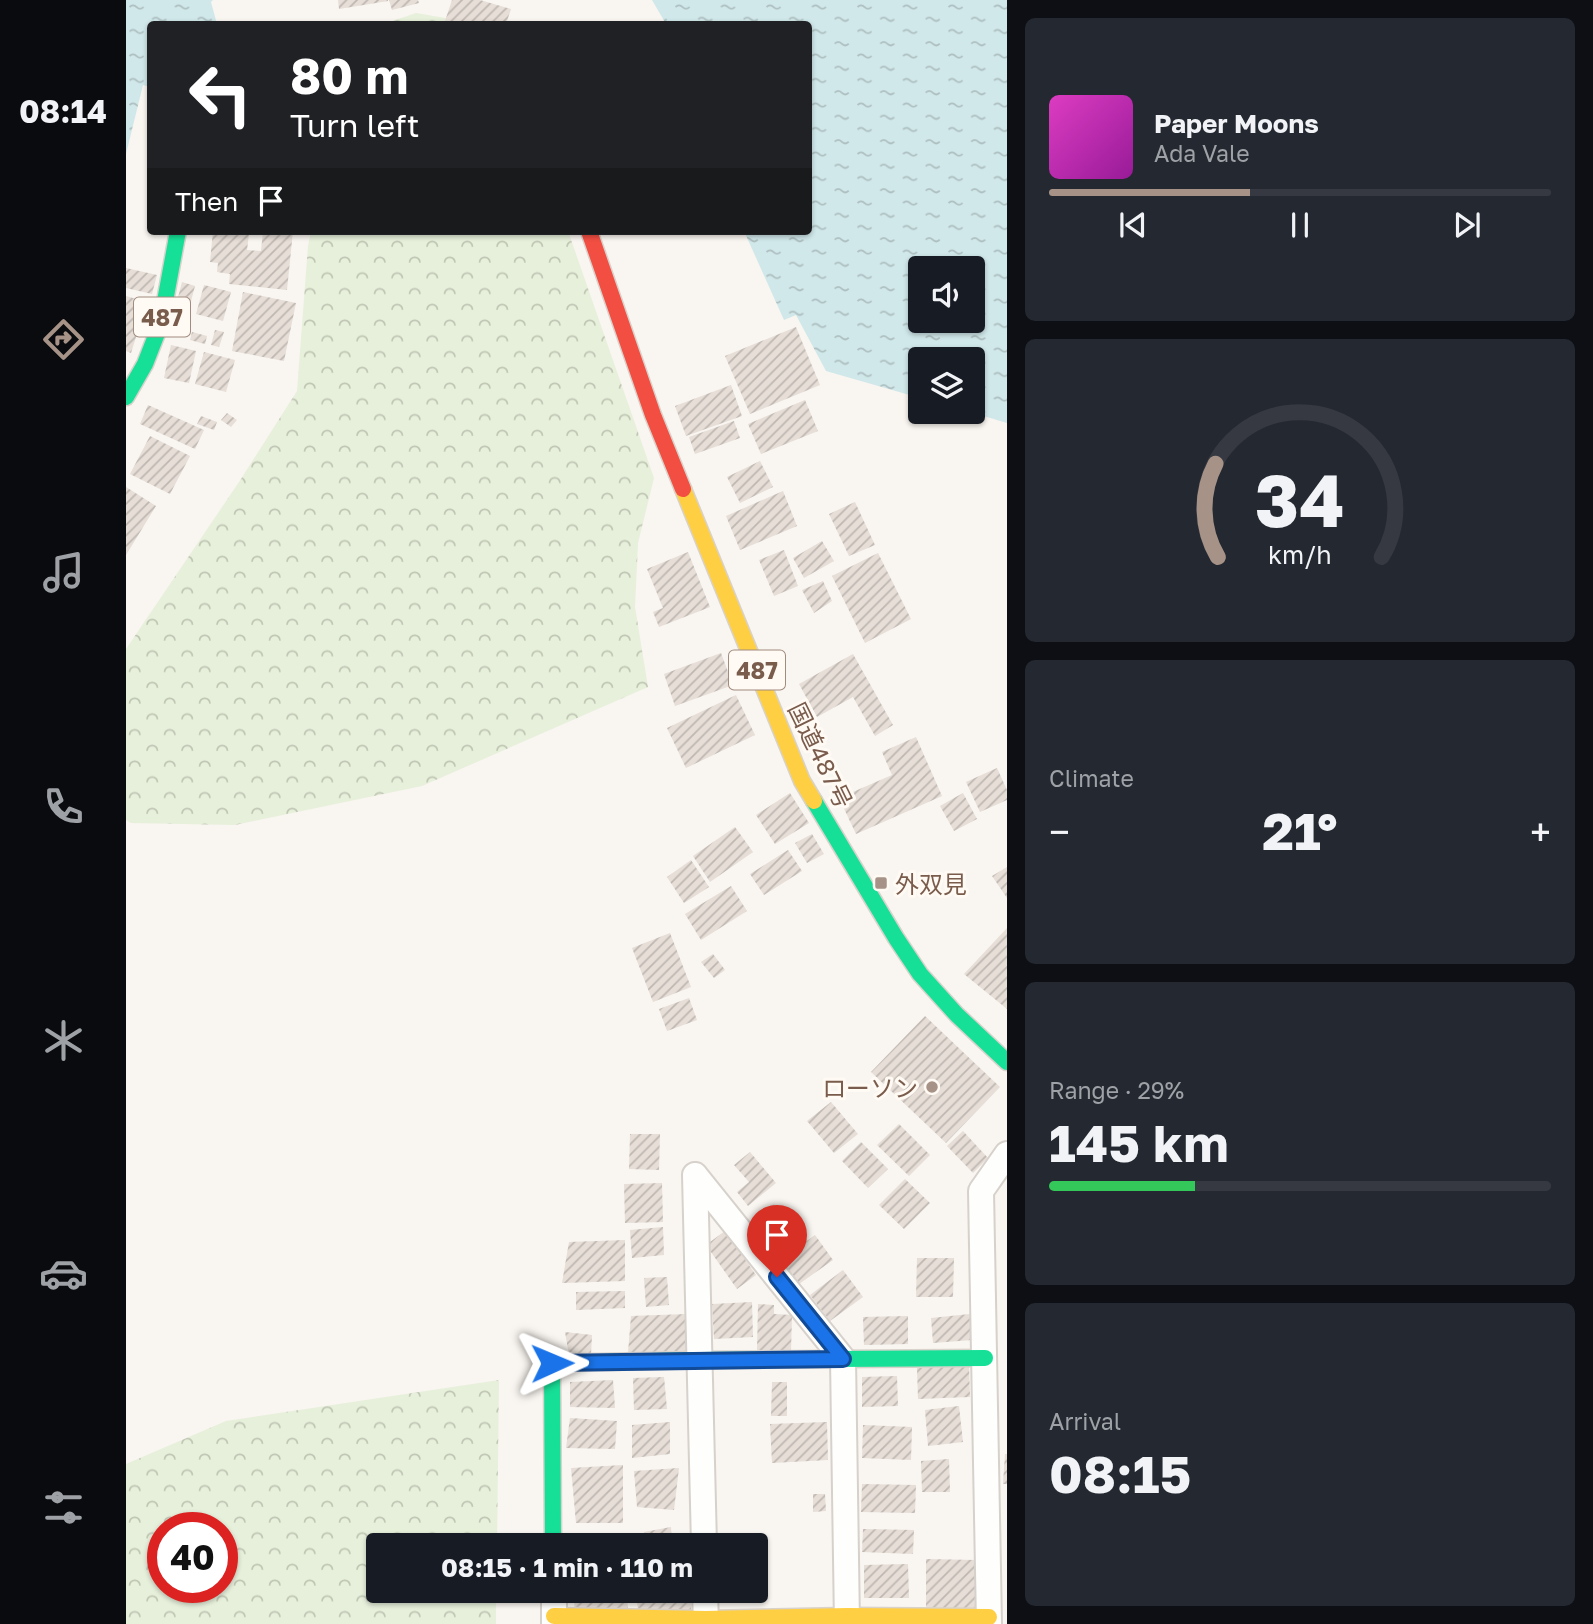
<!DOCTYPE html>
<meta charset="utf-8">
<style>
:root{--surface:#171b24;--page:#242831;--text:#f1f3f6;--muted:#9ea1a6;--line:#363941;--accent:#a69286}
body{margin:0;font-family:"Golos Text","Noto Sans JP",sans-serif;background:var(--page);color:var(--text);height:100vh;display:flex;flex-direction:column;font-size:26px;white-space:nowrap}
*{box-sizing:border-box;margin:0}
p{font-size:23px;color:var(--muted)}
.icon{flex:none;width:38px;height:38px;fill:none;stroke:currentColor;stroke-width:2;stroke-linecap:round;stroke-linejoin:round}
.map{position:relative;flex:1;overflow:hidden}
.side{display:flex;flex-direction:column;gap:18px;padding:18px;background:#0d0f14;width:586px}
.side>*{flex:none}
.hud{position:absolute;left:21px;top:21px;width:665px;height:214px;border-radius:7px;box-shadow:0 2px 5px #0004;background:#202124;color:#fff;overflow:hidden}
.controls{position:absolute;left:782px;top:256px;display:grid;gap:14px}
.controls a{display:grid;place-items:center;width:77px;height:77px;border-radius:7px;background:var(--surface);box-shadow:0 2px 5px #0004;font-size:35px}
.speed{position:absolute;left:21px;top:1512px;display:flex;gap:14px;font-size:35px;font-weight:700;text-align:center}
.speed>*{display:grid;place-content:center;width:91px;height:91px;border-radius:50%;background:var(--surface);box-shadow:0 2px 5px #0004;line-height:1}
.speed .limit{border:10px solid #d22;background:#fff;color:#111}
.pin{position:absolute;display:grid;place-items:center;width:60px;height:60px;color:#fff;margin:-72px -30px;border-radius:50% 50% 50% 0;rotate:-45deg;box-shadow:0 0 7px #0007}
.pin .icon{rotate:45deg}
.me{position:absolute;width:77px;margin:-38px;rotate:89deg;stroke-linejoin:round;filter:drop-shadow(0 0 5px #0008)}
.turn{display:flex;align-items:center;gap:24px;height:147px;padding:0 28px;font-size:32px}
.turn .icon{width:91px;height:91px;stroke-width:2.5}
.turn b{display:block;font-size:49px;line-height:60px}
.then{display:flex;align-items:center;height:66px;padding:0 28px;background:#0003;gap:14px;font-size:26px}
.big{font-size:52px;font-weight:700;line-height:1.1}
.side .widget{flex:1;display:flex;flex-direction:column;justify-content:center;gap:10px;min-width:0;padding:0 24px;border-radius:10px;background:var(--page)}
.side .dial{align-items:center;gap:0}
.dial svg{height:182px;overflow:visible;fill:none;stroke:var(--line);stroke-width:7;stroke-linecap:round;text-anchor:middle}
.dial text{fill:var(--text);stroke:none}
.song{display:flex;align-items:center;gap:21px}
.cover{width:84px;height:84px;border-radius:10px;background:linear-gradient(135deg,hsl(310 70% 55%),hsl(300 70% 35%))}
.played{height:7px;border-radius:4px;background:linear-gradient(90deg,var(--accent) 40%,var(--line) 40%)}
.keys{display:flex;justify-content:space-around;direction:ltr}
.heat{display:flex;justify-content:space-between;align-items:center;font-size:38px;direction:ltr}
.charge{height:10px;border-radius:5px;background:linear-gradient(90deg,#34c759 29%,var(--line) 0)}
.trip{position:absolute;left:240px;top:1533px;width:402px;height:70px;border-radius:7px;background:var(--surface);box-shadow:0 2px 5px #0004;font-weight:700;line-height:70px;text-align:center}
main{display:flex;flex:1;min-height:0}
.menu{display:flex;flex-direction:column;width:126px;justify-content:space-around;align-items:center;background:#090b0e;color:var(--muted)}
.menu .icon{width:49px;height:49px}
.menu .on{color:var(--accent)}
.menu b{font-size:32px;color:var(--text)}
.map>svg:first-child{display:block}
.forest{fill:url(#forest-crowns);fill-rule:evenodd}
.water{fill:url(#water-ripples);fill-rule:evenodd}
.building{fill:url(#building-hatch)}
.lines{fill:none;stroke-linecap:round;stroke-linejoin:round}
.street-casing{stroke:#d7d1cb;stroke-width:28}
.fast-casing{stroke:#d9d2cb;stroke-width:19}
.slow-casing{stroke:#d9d2cb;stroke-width:19}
.jam-casing{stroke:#d9d2cb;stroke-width:19}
.street{stroke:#fefefd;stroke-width:24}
.fast{stroke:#16e098;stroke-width:16}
.slow{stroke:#ffcf43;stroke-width:16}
.jam{stroke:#f24e42;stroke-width:16}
.route-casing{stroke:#114b97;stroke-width:18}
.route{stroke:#1a73e8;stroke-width:12}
.poi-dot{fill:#a69286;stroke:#fffaf3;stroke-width:2.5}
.labels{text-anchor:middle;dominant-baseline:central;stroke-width:6;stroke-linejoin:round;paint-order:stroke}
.shield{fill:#fffaf3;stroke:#a28b7f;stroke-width:2}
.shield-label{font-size:23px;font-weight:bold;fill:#7a5c4d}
.street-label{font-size:24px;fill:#7a5c4d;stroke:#fffaf3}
.poi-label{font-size:24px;fill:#7a5c4d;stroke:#fffaf3;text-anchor:start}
</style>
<main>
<nav class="menu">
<b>08:14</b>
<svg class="icon on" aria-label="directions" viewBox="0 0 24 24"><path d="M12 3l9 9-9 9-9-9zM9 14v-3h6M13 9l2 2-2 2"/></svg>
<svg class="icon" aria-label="music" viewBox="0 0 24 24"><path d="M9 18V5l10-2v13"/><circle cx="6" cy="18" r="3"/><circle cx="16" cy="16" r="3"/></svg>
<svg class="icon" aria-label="phone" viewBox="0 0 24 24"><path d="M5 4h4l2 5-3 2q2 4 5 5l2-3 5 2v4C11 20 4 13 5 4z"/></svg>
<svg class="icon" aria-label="climate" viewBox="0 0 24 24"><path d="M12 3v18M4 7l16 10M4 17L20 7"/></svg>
<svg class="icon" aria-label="car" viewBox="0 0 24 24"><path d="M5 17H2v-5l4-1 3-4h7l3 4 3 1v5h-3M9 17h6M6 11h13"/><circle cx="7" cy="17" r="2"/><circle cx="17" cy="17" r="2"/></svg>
<svg class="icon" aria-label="filters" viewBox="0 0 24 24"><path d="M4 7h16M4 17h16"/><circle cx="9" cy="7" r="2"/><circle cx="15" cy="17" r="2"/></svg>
</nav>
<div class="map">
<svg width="881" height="1624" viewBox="0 0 881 1624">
<defs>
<pattern id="forest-crowns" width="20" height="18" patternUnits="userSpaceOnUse" patternTransform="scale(1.75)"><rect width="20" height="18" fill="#e7f0db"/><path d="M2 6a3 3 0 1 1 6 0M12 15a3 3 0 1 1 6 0" fill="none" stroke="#c0c6b4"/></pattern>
<pattern id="water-ripples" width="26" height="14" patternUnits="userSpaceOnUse" patternTransform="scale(1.75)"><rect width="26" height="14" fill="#d0e8ea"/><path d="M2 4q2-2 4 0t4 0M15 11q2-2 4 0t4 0" fill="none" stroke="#aebfc0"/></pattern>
<pattern id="building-hatch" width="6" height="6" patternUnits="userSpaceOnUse" patternTransform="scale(1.75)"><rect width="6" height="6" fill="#e6ded7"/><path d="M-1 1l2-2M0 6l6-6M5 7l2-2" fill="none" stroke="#bfb7b1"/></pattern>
</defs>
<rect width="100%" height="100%" fill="#f9f5f0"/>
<path class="forest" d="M290,13l41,7 5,4h-79z
M185,231h257l86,247 -16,65 -3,64 13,80 -226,99 -187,39 -104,-2 -5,-3v-171l113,-167 58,-91 11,-145z
M373,1380l-2,165h-119v46h118v33h-370v-160l100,-43zM37,1528h59v59h-59z"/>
<path class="water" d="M0,0h87l-2,2 6,22h-67v63l-7,-2 -17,69z
M526,0h355v423l-40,-12h6v-52h-53v39l-94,-27 -30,-56 -12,5 -40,-89h64v-207h-142zM794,268h53v52h-53z"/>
<path class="building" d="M212,0h50v1l-49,8z
M263,0h29l1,3 -27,7z
M326,0h28l31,9 -5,15h-62z
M87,231l36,3 -2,16 14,1 2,-20h30l-6,59 -58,-6 1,-10 -13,-2 1,-9 -8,-1z
M0,268l31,7 -5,19 -26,-6z
M56,282l13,4 -8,30 -13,-3z
M78,285l27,7 -8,29 -27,-7z
M117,292l53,11 -12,58 -52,-10z
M0,296l21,6 -16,51 -5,-2z
M670,327l24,58 -70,29 -25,-58z
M89,330l9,2 -5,15 -8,-2z
M66,332l15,4 -2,8 -15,-4z
M45,345l25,6 -7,32 -25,-5z
M78,352l31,8 -9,32 -31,-8z
M605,385l11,31 -56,20 -11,-30z
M679,400l13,31 -57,23 -13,-30z
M22,405l56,25 -9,19 -55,-25z
M101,413l10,7 -6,7 -10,-7z
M75,416l16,6 -3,8 -17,-6z
M608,421l6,17 -45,16 -6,-17z
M24,436l40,20 -20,38 -40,-20z
M634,461l13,26 -33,16 -13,-26z
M0,487l30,19 -30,49z
M657,491l14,35 -57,24 -14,-34z
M729,502l20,43 -26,11 -20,-42z
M696,541l12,20 -30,17 -11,-20z
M658,550l14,36 -24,10 -15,-36z
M562,552l22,55 -51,20 -6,-15 10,-4 -16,-39z
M752,553l33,66 -46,24 -33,-67z
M697,581l9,20 -18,12 -12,-23z
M595,653l12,32 -58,21 -11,-32z
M727,654l40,71 -18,11 -22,-39 -36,20 -18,-33z
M610,695l19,40 -69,33 -19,-40z
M790,737l26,59 -86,38 -17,-36 53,-23 -10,-23z
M871,768l10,22v10l-27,12 -14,-30z
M664,793l19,30 -34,21 -19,-29z
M837,793l14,26 -23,12 -14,-25z
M609,827l18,25 -43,30 -17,-26z
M686,834l12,20 -17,9 -12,-20z
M662,850l14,21 -38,24 -14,-21z
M565,860l18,27 -25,16 -17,-26z
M881,867v31l-15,-22z
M605,886l16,25 -46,29 -16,-26z
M881,928v81l-43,-35z
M544,933l21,54 -38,15 -21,-54z
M587,954l12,16 -11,8 -13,-16z
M563,998l8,22 -30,11 -8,-22z
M799,1016l75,71 -54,56 -75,-71z
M705,1102l27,32 -24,19 -27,-32z
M773,1124l31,31 -21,21 -32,-31z
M837,1131l25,27 -15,15 -26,-27z
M504,1134h30l-1,36 -30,-1z
M735,1142l27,27 -20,19 -26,-27z
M624,1152l26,31 -28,23 -11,-14 12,-10 -15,-17z
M779,1179l25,24 -26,26 -25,-24z
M536,1183l1,39 -38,1 -1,-39z
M648,1204l20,27 -27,21 -20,-27z
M537,1227l1,28 -32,3 -2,-28z
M599,1231l31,44 -19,14 -31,-44z
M689,1235l18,25 -34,24 -18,-24z
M499,1240v41l-63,2 7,-41z
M791,1258h37l-1,39h-37z
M717,1270l20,27 -33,24 -20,-26z
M541,1277l2,28 -23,2 -2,-29z
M499,1291v17l-49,2v-18z
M626,1302l1,35 -39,2 -2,-35z
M632,1304l16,1v9l18,1 -1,37 -34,-1z
M561,1314l1,37 -60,2 3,-37z
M844,1314l2,26 -39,3 -2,-25z
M782,1316v28l-44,1 -1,-28z
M439,1332l27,3 -1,20h-22z
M843,1365l1,32 -52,2 -1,-31z
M771,1376l1,30 -36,1v-30z
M538,1377l3,32 -33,1 -1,-32z
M487,1380l2,28 -45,-1v-25z
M646,1382h15v34h-16z
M833,1406l4,36 -35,4 -3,-36z
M444,1418l47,3 -2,28 -49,-1z
M544,1422v32l-38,4v-33z
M701,1422l1,38 -56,3 -2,-39z
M737,1425l49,2 -1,33 -49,-2z
M879,1454h2v30h-4z
M823,1459l1,33h-28l-1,-31z
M497,1465v58h-47l-5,-55z
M553,1468l-5,42 -37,-3 -3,-36z
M736,1484l54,1 -1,28 -54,-1z
M687,1494h12l1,17 -13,1z
M545,1527l1,18h-28v-13z
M737,1529l51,1 -1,24 -51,-2z
M800,1559l50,1v49l-50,-1z
M782,1564l1,34h-45v-33z
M449,1591h52l1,18 -54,1z
M509,1591h57l-1,21 -53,-3z"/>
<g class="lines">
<g class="street-casing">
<path id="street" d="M569,1175l148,184 4,265
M569,1175l9,370
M428,1591v33
M579,1591l1,33
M863,1624l-8,-433 26,-37"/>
</g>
<g class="fast-casing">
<path id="fast" d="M0,397l19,-33 16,-41 17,-92
M688,801l82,137 24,36 37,41 50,47
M427,1545l-1,-182 147,-3 286,-2"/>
</g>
<g class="slow-casing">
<path id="slow" d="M557,489l119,292 12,20
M428,1616l152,3 141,-3 142,1"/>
</g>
<g class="jam-casing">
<path id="jam" d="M463,231l64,184 30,74"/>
</g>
<use href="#street" class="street"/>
<use href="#fast" class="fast"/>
<use href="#slow" class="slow"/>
<use href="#jam" class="jam"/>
</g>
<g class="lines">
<g class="route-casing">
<path id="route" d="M426,1363l291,-4 -66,-82"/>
</g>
<use href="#route" class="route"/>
</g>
<g class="poi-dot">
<rect x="748" y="876" width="14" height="14" rx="3.5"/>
<circle cx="806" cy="1087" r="7"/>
</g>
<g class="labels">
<g class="shield">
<rect x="8" y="297.5" width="56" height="39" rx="5"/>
<rect x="603" y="650.5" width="56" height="39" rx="5"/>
</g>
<g class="shield-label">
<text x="36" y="317">487</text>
<text x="631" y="670">487</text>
</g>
<g class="street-label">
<text transform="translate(695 755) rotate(64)">国道487号</text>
</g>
<g class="poi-label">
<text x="769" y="883">外双見</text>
<text x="792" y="1087" text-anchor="end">ローソン</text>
</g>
</g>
</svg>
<div class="controls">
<a><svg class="icon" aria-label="sound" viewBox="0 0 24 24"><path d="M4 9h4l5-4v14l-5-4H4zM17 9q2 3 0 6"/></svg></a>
<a><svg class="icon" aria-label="layers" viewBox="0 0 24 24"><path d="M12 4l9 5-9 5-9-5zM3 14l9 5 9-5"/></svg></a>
</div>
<div class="speed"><div class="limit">40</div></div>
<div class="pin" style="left:651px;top:1277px;background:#d93025"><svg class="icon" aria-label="arrive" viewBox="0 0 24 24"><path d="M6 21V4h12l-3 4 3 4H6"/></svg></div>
<svg class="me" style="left:426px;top:1363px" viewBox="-20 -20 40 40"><path d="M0-17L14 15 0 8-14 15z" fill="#1a73e8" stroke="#fff" stroke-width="4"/></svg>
<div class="trip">08:15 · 1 min · 110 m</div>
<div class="hud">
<div class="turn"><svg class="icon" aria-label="left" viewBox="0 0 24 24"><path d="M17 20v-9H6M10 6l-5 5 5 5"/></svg><div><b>80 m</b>Turn left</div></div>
<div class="then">Then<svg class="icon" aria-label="arrive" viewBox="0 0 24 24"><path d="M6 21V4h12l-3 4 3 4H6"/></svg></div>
</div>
</div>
<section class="side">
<div class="widget">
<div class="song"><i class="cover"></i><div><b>Paper Moons</b><p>Ada Vale</p></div></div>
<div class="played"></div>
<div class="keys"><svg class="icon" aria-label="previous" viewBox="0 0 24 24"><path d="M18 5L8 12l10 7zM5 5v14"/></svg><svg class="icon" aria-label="pause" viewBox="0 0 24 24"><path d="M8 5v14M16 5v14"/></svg><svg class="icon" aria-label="next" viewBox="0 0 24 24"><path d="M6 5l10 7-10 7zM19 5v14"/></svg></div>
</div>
<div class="widget dial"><svg viewBox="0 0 100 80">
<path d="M14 69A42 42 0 1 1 86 69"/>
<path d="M14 69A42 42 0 0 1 13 28" stroke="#a69286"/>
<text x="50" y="56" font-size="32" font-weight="700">34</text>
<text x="50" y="72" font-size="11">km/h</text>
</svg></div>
<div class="widget"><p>Climate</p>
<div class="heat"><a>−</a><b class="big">21°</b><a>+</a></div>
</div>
<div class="widget"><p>Range · 29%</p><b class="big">145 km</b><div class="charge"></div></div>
<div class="widget"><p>Arrival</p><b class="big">08:15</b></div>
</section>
</main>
